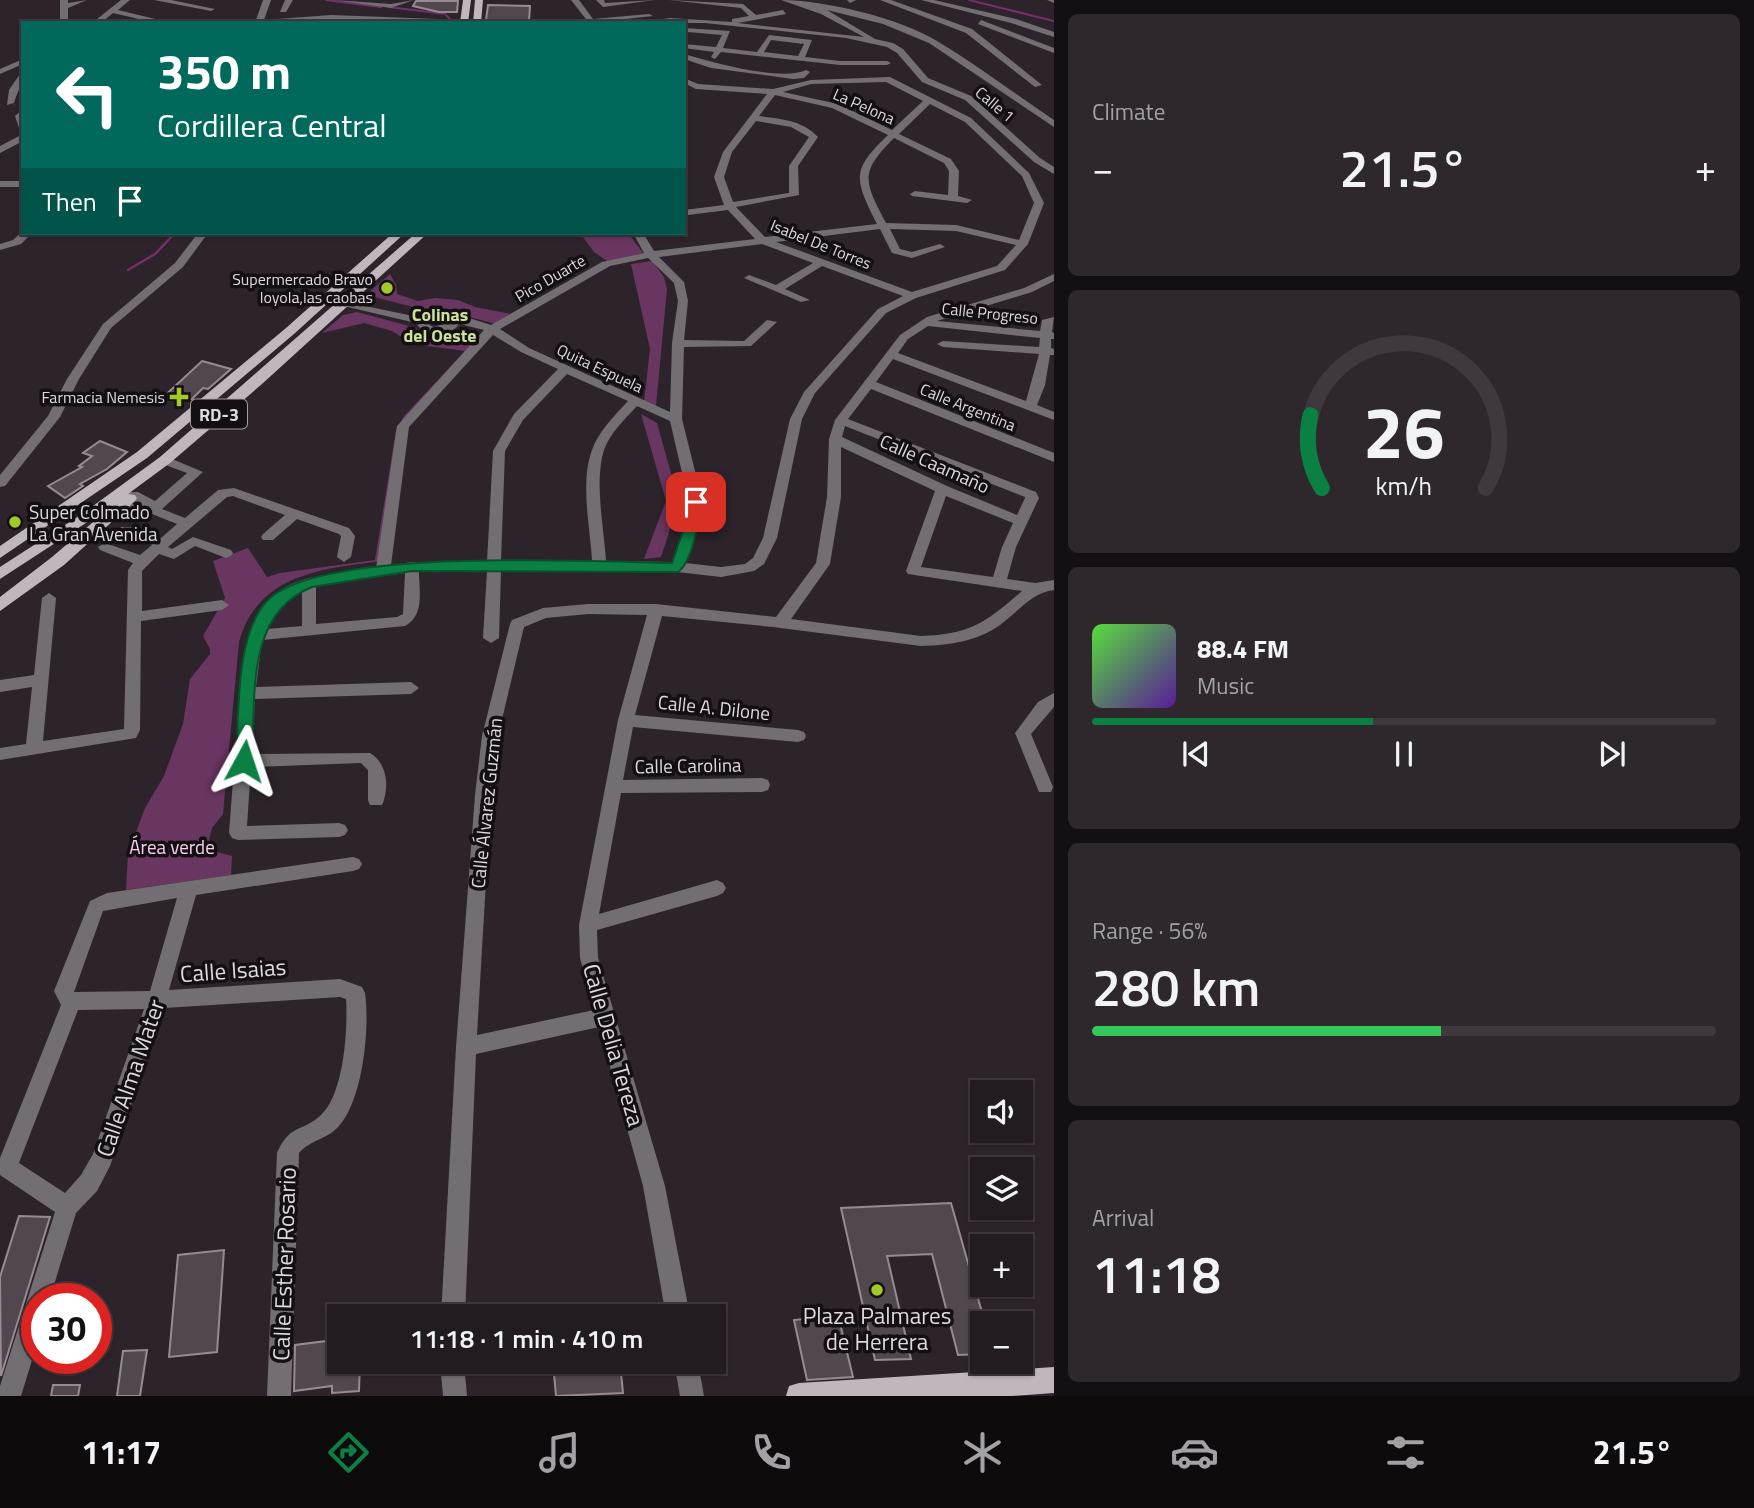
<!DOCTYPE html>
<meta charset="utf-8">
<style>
:root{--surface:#221b20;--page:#2e282d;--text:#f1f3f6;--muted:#a2a1a5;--line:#3f393e;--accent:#0b8043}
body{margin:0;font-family:"Titillium Web",sans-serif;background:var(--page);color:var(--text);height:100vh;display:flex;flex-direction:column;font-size:26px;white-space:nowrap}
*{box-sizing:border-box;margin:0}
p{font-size:23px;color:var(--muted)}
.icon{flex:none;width:38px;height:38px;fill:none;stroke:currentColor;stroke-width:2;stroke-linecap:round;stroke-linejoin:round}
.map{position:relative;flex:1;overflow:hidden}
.details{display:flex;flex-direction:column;gap:14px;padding:14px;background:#130f12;width:700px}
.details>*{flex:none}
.top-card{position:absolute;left:21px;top:21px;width:665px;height:214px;border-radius:0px;box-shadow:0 2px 5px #0004,0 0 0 2px var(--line);background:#00695c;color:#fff;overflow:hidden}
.fabs{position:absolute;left:970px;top:1080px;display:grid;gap:14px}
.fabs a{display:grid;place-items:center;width:63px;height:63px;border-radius:0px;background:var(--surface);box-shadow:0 2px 5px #0004,0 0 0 2px var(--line);font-size:35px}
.speed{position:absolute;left:21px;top:1283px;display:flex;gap:14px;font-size:35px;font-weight:700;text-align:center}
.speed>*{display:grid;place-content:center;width:91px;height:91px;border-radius:50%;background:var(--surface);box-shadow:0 2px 5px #0004,0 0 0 2px var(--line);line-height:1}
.speed .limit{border:10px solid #d22;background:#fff;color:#111}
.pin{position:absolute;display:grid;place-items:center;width:60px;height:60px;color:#fff;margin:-30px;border-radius:14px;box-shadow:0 4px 10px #0006}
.me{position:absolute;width:77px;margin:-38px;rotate:5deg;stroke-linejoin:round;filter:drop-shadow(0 0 5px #0008)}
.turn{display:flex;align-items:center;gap:24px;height:147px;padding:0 21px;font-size:32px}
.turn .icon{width:91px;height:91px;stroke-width:2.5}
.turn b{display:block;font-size:49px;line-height:60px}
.then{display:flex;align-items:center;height:66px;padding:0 21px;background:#0003;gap:14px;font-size:26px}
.big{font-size:52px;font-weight:600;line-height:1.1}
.details .tile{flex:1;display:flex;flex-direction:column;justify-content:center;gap:10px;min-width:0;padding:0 24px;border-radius:10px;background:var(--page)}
.details .dial{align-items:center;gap:0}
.dial svg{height:182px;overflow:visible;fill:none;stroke:var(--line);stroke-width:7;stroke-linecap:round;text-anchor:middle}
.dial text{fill:var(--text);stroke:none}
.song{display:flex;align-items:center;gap:21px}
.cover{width:84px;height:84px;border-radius:10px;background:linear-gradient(135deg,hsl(110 70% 55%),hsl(270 70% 35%))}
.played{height:7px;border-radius:4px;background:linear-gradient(90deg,var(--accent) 45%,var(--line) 45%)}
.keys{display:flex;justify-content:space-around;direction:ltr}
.heat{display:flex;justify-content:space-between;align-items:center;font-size:38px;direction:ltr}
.charge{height:10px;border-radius:5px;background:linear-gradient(90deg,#34c759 56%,var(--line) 0)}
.trip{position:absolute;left:327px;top:1304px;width:399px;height:70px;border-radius:0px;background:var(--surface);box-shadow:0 2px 5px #0004,0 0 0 2px var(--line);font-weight:600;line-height:70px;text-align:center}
.dock{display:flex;height:112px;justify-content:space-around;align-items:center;background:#0e0b0d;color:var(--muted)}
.dock .icon{width:49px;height:49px}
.dock .selected{color:var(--accent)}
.dock b{font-size:32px;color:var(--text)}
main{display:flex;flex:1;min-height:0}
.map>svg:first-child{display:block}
.green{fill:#693661}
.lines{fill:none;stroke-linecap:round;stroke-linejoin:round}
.stream-far1{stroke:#762e6c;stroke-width:2}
.stream{stroke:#762e6c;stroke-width:2.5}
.building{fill:#51474e;stroke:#968b93;stroke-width:2}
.minor{fill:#736e72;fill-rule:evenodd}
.major{fill:#c0b6bd;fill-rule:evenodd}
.route{fill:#0b8043;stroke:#07532c;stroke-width:2}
.poi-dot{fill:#a2c928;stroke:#130f12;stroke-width:2.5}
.labels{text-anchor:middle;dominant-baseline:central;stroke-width:7;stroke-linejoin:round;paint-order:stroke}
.far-street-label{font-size:16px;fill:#dfd9de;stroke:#130f12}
.far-poi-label{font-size:16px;fill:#dfd9de;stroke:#130f12;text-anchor:end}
.far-neighbourhood-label{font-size:18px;font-weight:bold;fill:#cbe399;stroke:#130f12}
.shield{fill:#130f12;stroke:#a29ca1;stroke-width:2}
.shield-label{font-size:18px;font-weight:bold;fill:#dfd9de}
.street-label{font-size:19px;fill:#dfd9de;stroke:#130f12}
.poi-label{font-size:19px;fill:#dfd9de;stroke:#130f12;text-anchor:start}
.park-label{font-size:19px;fill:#fad0f2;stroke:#130f12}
.near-street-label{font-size:23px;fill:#dfd9de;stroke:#130f12}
.near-poi-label{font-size:23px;fill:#dfd9de;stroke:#130f12}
</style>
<main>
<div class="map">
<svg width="1054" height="1396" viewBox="0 0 1054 1396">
<rect width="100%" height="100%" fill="#2d242b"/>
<path class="green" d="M580,233h48l15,20 -17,4 -130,67 -48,-13 -23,-1 -55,-14 -1,-4 21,-18 6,11 1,9 21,7 17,-3 23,2 17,7 36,7 96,-53 -13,-9z
M652,261l12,16 3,12 -11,117 -12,-4 6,-53 -19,-85z
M357,312l56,15 14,7 22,-1 28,5 -67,78 -29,145c-60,8 -123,13 -142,81l-16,172 -11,14 -3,12 8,12 15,4 -1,19 -105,15 2,-36 17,-46 19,-32 19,-52 7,-45 20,-25v-5l-7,-13 22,-38 -12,-37 35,-13 19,29 13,-4 95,-13 21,-130 8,-14 61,-65 -52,-7 -21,-13 -28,-8 -42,10 21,-18z
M641,414l16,9 22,79 -18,55 -17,2 22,-58z"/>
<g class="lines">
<path class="stream-far1" d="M326,0l55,7
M969,0l85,21
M389,7l56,7 5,5 -1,4"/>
<path class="stream" d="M128,270l27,-16 20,-21"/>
</g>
<path class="building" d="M416,1h42l-1,11h-18l-26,-6z
M488,5l42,1 -1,15 -43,-1z
M202,361l29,8 -23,20 -5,-1 -11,11 -34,3z
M100,441l27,11 -20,17 -27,15 3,2 -18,12 -17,-12 34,-19 -3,-1 13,-10 -9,-3z
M951,1203l34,120h-3v31l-24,1 -26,-101 -45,2 24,103 -36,1 -34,-152z
M19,1216l31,1 -49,159 -1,-99z
M224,1250l-7,102 -48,5 9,-102z
M838,1315l15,62 -46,3 -13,-60z
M327,1341v3l13,-1v19h20l-1,29 -27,2v-7l-38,5 1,-46z
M147,1350l-7,46h-23l6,-45z
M553,1362h67l3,31 -67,3z
M53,1385h27l-2,11h-27z"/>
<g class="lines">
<path class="minor" d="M60,0h8v3l19,-3 -19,8v15h-8z
M121,0h9l-12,10 54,13h-16l-43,-10 -12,10h-9z
M154,0h17l44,9 -4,2z
M263,0h8l-7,20 67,-5 133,5 4,2 -137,-3 -76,4z
M285,0h8l-7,12h-6z
M334,0l57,4 23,-4 -23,8z
M571,0h8l14,19 56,-5 4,2 -64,7z
M596,0h8l1,3 50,-3 -52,7z
M669,0l74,4 13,11 27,-5 3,4 -48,9 126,14 -43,-23 -40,-14c43,0 119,18 156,41 40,24 78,53 117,79v7l-125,-84 -46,-19 -72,-18 16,4 48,29 18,4 10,6 25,29 43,18 69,62 14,9v7l-20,-12 -69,-62 -43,-18 -25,-29 -10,-6 -41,-9 -141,-15h-72l37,-5 62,4v-3l17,-3 -8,-8z
M847,0h9l-6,3z
M880,0h11l81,29 70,56 -7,2 -69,-54z
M921,0h13l82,19 38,13v5l-43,-14z
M1047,0h7v3z
M981,20l73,28v5l-76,-29z
M684,28l46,3 -7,17 34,4 12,-17 43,5 -7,17 35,4h47l4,2 -4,2h-47l-119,-13 -6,7 -4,-2 3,-5 -30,-4v-4l32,3 6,-12 -34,-3 -4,3zM771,40l33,4 -6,12 -34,-4z
M684,54c28,8 97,28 122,16l4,2 -6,6 -11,1 -82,-11 -27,-9z
M23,59v5l-23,10v-5z
M20,74h3c0,10 -6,18 -9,29l-7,2 2,-15z
M890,77l81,41 58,55 15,30 -16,41 -23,26 -89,28 -30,15 -71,80 -13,26 -25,119 -13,26 -10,7 -33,6 -44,-5 -176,-1 -2,67 -8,5 -8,-5 4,-67 -68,1c0,19 6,43 -14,54l-143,14 -6,47 155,-5 8,6 -8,6 -156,5 -3,55 118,-1c17,10 20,34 12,52h-12l-2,-5v-30l-7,-7 -110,4 -4,59 92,-3 6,2 3,5 -3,5 -6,2 -101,3 -6,-2 -3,-5 13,-172c21,-87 57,-82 134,-93l21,-142 87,-96 -24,-6c-12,13 -34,15 -44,-1l-94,-22v-4l96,20c22,-13 50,2 73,8l111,-63 42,-9 -11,-20h10l11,18 101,-12 -27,-29 -40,5 -3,-1 -1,-4 40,-5 -10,-28 9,-25 44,-58 -71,-5 -12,-6v-5l14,6 75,5 38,-9zM886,82l37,19 -31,29 -54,-26 -55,-12 28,-8zM775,95l57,13 56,27c-37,35 -34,44 -11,89l-112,13 -29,-30 63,-12 -1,-29 20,-29c-15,-17 -37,-18 -59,-21zM930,104l35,18 57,54 12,27 -15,37 -63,-15 -70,-2c-22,-42 -27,-50 8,-85l50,25 5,8 -1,24 -33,-4 -5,3 2,2 55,7 5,-3 -14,-4 1,-25 -8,-12 -52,-25zM756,121l35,6 18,10 -20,29v27l-56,9 -9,-25 8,-25zM880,229l12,24 20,5 33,-11 -5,-3 -28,8 -12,-3 -10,-20 66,2 60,14 -19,21 -85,26 -136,-50zM762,244l51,19 -37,22 -27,-10 -5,3 57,24 9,-2 -25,-11 37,-23 81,30 -25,13 -74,83 -14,27 -27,119 -10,20 -8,6 -24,3 -36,-4 15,-42 3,-18 -21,-84 2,-72 67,-1 26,-24 -10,-2 -23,21 -60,-1 4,-39 -4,-19 -25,-25zM648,258l26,25 4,18 -6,42 -2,69 -141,-64 -29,-19 110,-63zM432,318h12l4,5 -15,4 -6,-4zM493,335l28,17 37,17 -44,45 -21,37 -6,111h-75l-21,3 18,-138zM567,374l61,27c-13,14 -30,31 -36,49 -12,33 -2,76 0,110l-91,1 4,-110 18,-31zM637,406l33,15 19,82 -3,18 -14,41 -66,-1c-2,-33 -12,-80 -2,-111 6,-17 21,-31 33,-44zM405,573l-2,41 -6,3 -81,7v-38zM302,591v35l-35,3c9,-19 16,-28 35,-38z
M23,109v22l-4,-3 -4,-12z
M23,134v7l-23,12v-7z
M0,181h23v6h-23z
M23,231l9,2 -11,11 -21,6v-6l13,-4z
M110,233h19l1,1 -5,3z
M198,233h10l-25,34 -72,61 -32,51 -19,38 -55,69 -5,1v-12l48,-59 19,-37 36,-55 72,-61z
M1054,274v7l-22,11 -95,29 103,10 2,-11 12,-3 -2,15 2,1v6h-3v9l3,1v6h-4l-5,30 -8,20 17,7v8l-161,-61 -17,23 178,71v9l-183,-73 -23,30 188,73 3,6 -23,49 -9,32 28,4 19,-3v10c-23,3 -36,22 -54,35 -24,17 -51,20 -79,21l-148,-19 -111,-11 -27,99 163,15 6,2 2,4 -2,4 -6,2 -165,-15 -10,53 139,-2 6,2 2,5 -2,5 -6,2 -141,1 -22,121 118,-34 6,3 3,5 -3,5 -6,3 -120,34 1,28 67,228 25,130h-24l-23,-130 -44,-159 -123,27 -11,262h-24l15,-269 19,-252 7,-59 28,-112 2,-4 31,-12 45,-4h68l120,13 40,-54 11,-66 2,-58 6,-19 65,-85 27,-18 97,-29zM928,326l112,12 -1,9 -96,-6 -6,3 6,3 96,7 -13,47 -128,-48 10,-14zM845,426l180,71v1l-8,17 -70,-29 -105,-49zM841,447l94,44 -29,80 2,3 114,17c-37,32 -51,43 -101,45l-130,-17 39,-55 11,-67zM946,496l67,27 -11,24 -9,30 -72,-10zM588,614l59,1 -29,105 -39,205 1,33 14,52 -117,25 14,-240 7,-59 26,-109 22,-9z
M165,456l38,16 -41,37 23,9 33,-28 16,-2 115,40 6,8 -4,21 -7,5 -7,-5 4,-21 -2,-2 -42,-15 -24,21h-10l-2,-3 2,-3 22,-19 -52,-19 -6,1 -59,50 4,2 21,-12 38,13 2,3 -2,3 -5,2 -31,-12 -21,13 -15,-5 -17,17v40l80,-11 7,5 -7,5 -81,11 -1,109 -4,8 -136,22v-12l26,-4 6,-57 -32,5v-12l34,-5 8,-77 7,-5 7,5 -13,143 81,-12 4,-159 5,-7 -33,-13 -2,-3 7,-4 35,12 12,-10 -31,-12 -2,-3 2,-3h10l30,11 16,-14 -25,-10 -14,1 -23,-10 7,-4 23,6 -17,-9v-6h10l17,9 32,-28 -27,-10v-6z
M1054,693v14l-23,27 22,53 -2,5h-12l-2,-5 -22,-54 23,-31z
M353,857l6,2 3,5 -3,5 -6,2 -157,24 -27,95 171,-11 22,8 3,6c5,35 -2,106 -26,133 -11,13 -29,14 -40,27l-8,243h-24l10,-243c13,-30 25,-20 44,-38 23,-21 27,-86 25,-116l-6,-2 -176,11 -54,158 -13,25 -21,22 -26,85h-13v46l-16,52h-21v-10l55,-174 -55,-37v-17l61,-153 -7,-14 36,-90 17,-8zM177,898l-27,93 -76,1 29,-81zM144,1009l-51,145 -12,21 -16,18 -46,-30 59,-153z
M440,1362h24l3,34h-24z
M674,1362h24l6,34h-24z"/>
<path class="major" d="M463,0h8l-3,23h-8z
M475,0h8l-2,23h-8z
M393,233h12l-111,101 -147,124 -147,100v-12l137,-94 149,-124z
M416,233h12l-166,151 -92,79 -42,31 7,1 2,3 -2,3 -71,64 -64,46v-14l52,-40 60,-51 -112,73v-12l82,-53 78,-57z
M1054,1367v26l-42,3h-226l3,-10 10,-3z"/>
</g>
<path class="route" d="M696,498l6,4c-2,15 -11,65 -25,70l-265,-1 -100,16c-68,27 -56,113 -60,174l-2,5h-12l-2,-5c3,-45 -1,-124 30,-159 50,-56 326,-40 406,-39l14,-41 3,-20z"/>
<g class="poi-dot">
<circle cx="387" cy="288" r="7"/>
<path d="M175.5 386.5h7v7h7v7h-7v7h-7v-7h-7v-7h7z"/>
<circle cx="15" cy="522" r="7"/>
<circle cx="877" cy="1290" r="7"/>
</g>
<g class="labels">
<g class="far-street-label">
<text transform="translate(995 104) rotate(40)">Calle 1</text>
<text transform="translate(864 106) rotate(24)">La Pelona</text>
<text transform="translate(821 244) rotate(22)">Isabel De Torres</text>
<text transform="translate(550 278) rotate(-30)">Pico Duarte</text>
<text transform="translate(990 313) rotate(6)">Calle Progreso</text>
<text transform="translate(600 368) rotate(25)">Quita Espuela</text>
<text transform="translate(968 407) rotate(22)">Calle Argentina</text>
</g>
<g class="far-poi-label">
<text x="373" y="279">Supermercado Bravo<tspan x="373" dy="18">loyola,las caobas</tspan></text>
<text x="165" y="397">Farmacia Nemesis</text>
</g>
<g class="far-neighbourhood-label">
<text x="440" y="314">Colinas<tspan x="440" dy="21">del Oeste</tspan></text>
</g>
<rect class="shield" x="191" y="399.5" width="56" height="29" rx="5"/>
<g class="shield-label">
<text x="219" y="414">RD-3</text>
</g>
<g class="street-label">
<text transform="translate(935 463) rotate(24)">Calle Caamaño</text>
<text transform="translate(714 707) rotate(6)">Calle A. Dilone</text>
<text transform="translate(688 765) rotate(-1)">Calle Carolina</text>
<text transform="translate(486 803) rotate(-84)">Calle Álvarez Guzmán</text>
</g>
<g class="poi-label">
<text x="29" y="511">Super Colmado<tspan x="29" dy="22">La Gran Avenida</tspan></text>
</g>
<g class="park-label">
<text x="172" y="846">Área verde</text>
</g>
<g class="near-street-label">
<text transform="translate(233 970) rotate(-4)">Calle Isaias</text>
<text transform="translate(614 1045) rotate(74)">Calle Delia Tereza</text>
<text transform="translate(130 1078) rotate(-71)">Calle Alma Mater</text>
<text transform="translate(284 1264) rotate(-88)">Calle Esther Rosario</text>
</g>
<g class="near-poi-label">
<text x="877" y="1315">Plaza Palmares<tspan x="877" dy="26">de Herrera</tspan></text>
</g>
</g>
</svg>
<div class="fabs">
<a><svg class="icon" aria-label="sound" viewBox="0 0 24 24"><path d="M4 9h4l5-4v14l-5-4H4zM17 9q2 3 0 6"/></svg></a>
<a><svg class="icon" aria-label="layers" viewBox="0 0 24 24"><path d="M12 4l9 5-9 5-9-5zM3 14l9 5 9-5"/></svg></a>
<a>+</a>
<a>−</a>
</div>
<div class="speed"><div class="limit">30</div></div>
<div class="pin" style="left:696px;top:502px;background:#d93025"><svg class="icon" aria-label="arrive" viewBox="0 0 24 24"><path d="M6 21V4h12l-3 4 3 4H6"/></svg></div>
<svg class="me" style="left:244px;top:761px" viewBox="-20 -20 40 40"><path d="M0-17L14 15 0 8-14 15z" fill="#0b8043" stroke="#fff" stroke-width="4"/></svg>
<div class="trip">11:18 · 1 min · 410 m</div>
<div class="top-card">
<div class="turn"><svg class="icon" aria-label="left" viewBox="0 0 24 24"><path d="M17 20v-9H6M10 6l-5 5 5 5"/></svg><div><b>350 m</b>Cordillera Central</div></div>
<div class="then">Then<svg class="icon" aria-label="arrive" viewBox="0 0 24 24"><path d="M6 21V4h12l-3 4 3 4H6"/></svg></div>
</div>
</div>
<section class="details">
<div class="tile"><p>Climate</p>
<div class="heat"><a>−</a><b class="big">21.5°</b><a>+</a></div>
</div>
<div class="tile dial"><svg viewBox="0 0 100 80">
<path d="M14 69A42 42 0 1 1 86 69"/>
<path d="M14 69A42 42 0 0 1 9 37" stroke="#0b8043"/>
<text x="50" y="56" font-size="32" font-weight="700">26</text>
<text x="50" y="72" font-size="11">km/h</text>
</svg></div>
<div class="tile">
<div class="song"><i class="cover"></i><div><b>88.4 FM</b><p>Music</p></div></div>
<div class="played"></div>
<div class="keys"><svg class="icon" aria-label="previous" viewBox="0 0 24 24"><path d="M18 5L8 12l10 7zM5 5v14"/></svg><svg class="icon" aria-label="pause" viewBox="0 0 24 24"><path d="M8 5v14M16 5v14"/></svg><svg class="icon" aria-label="next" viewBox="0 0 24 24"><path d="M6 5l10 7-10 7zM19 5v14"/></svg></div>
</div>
<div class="tile"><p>Range · 56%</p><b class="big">280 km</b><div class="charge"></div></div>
<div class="tile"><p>Arrival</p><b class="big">11:18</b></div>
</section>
</main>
<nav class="dock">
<b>11:17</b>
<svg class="icon selected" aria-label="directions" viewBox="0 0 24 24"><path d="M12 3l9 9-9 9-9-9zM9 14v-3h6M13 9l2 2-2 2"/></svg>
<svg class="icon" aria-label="music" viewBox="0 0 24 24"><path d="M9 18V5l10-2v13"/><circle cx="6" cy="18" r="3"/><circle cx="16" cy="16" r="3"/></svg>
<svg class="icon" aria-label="phone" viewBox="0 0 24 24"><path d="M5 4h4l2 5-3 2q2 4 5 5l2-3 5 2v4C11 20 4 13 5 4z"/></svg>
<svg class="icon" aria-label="climate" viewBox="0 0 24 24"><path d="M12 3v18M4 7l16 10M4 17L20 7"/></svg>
<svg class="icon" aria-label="car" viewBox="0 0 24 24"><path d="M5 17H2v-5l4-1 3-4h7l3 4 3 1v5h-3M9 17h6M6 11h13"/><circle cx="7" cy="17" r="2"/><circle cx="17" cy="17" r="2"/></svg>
<svg class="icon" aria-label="filters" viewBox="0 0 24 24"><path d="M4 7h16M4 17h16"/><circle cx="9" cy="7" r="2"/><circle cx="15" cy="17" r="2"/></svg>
<b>21.5°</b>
</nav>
